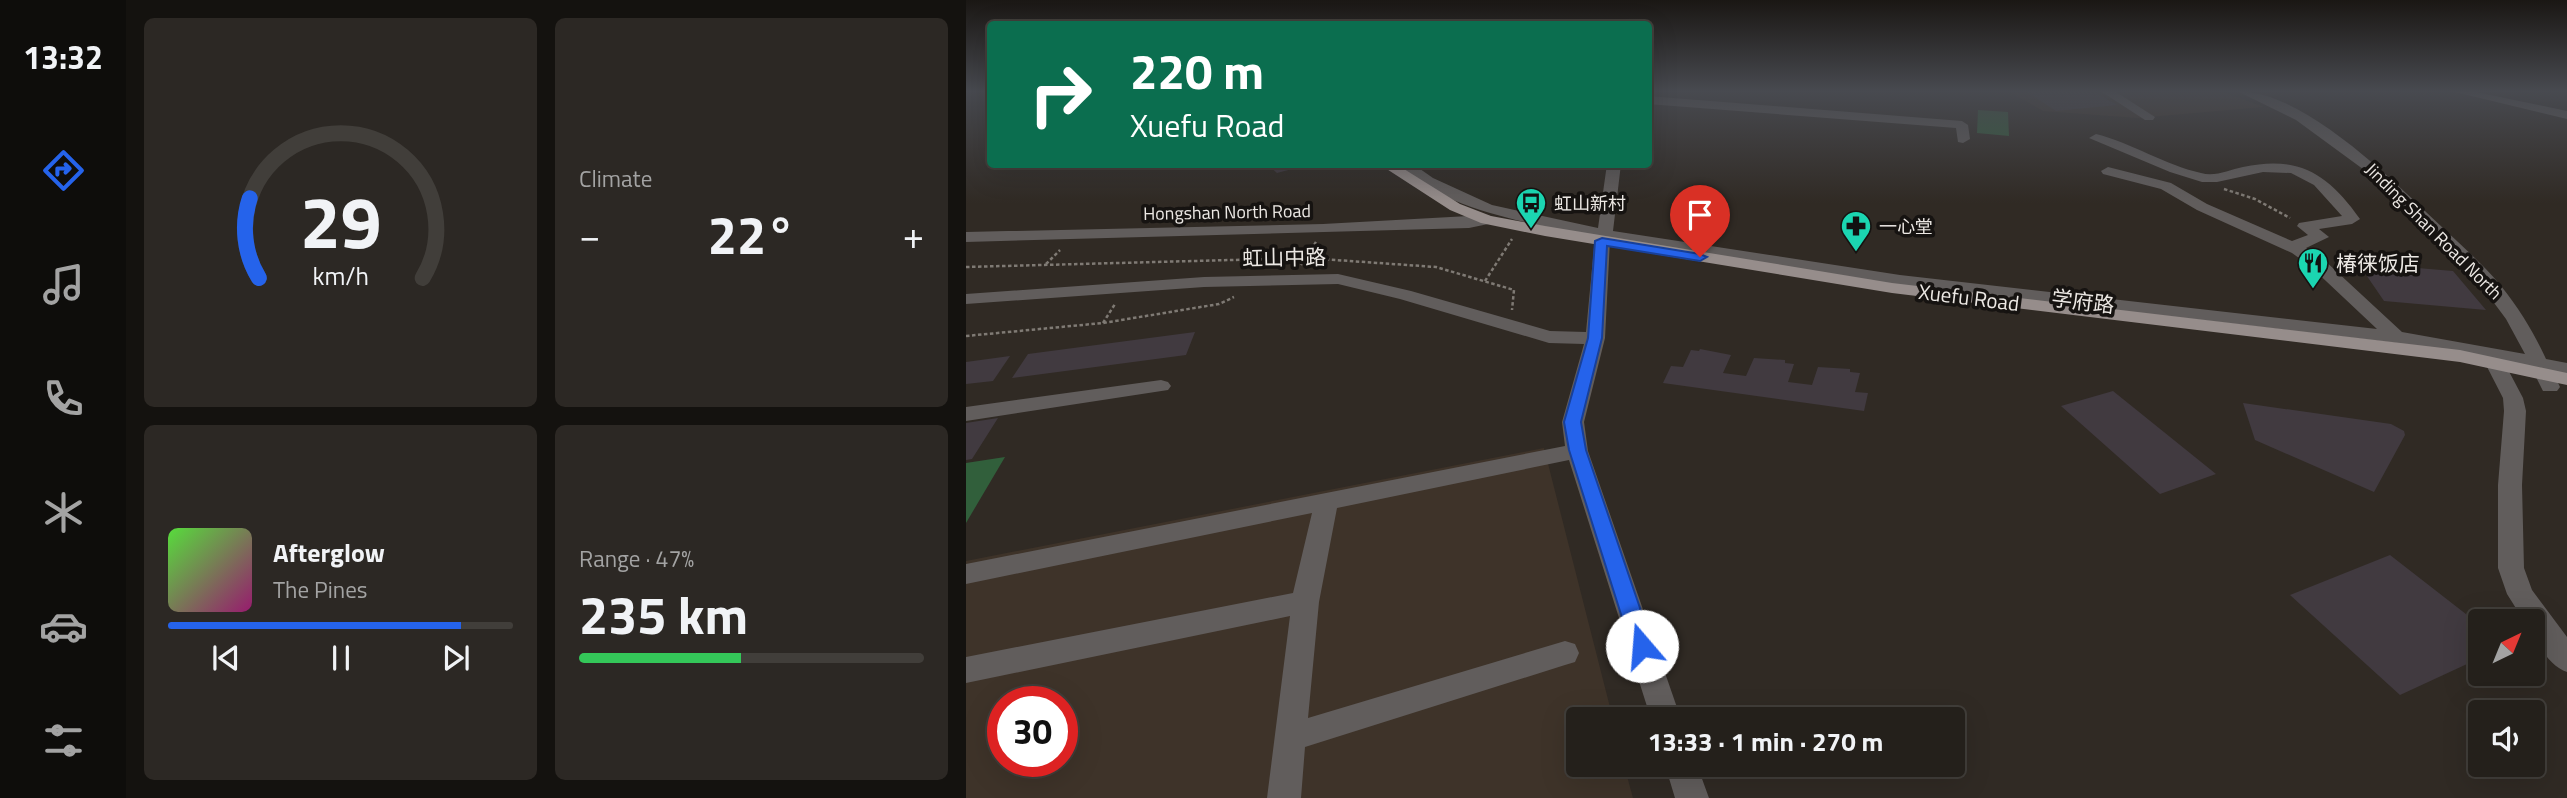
<!DOCTYPE html>
<meta charset="utf-8">
<style>
:root{--surface:#24201b;--page:#2c2824;--text:#f1f3f6;--muted:#a3a3a3;--line:#413e3a;--accent:#2563eb}
body{margin:0;font-family:"Titillium Web","Noto Sans SC",sans-serif;background:var(--page);color:var(--text);height:100vh;display:flex;flex-direction:column;font-size:26px;white-space:nowrap}
*{box-sizing:border-box;margin:0}
p{font-size:23px;color:var(--muted)}
.icon{flex:none;width:38px;height:38px;fill:none;stroke:currentColor;stroke-width:2;stroke-linecap:round;stroke-linejoin:round}
.map{position:relative;flex:1;overflow:hidden}
.side{display:flex;flex-direction:column;gap:18px;padding:18px;background:#14120f;width:840px}
.side>*{flex:none}
.hud{position:absolute;left:21px;top:21px;width:665px;height:147px;border-radius:7px;box-shadow:0 7px 28px #0002,0 0 0 2px var(--line);background:#0b6e4f;color:#fff;overflow:hidden}
.needle{width:46px;rotate:43deg}
.buttons{position:absolute;left:1502px;top:609px;display:grid;gap:14px}
.buttons a{display:grid;place-items:center;width:77px;height:77px;border-radius:7px;background:var(--surface);box-shadow:0 7px 28px #0002,0 0 0 2px var(--line);font-size:35px}
.speed{position:absolute;left:21px;top:686px;display:flex;gap:14px;font-size:35px;font-weight:700;text-align:center}
.speed>*{display:grid;place-content:center;width:91px;height:91px;border-radius:50%;background:var(--surface);box-shadow:0 7px 28px #0002,0 0 0 2px var(--line);line-height:1}
.speed .limit{border:10px solid #d22;background:#fff;color:#111}
.pin{position:absolute;display:grid;place-items:center;width:60px;height:60px;color:#fff;margin:-72px -30px;border-radius:50% 50% 50% 0;rotate:-45deg;box-shadow:0 0 7px #0007}
.pin .icon{rotate:45deg}
.me{position:absolute;width:77px;margin:-38px;rotate:342deg;stroke-linejoin:round;filter:drop-shadow(0 0 5px #0008)}
.turn{display:flex;align-items:center;gap:24px;height:147px;padding:0 28px;font-size:32px}
.turn .icon{width:91px;height:91px;stroke-width:2.5}
.turn b{display:block;font-size:49px;line-height:60px}
.big{font-size:52px;font-weight:700;line-height:1.1}
.side .tile{flex:1;display:flex;flex-direction:column;justify-content:center;gap:10px;min-width:0;padding:0 24px;border-radius:10px;background:var(--page)}
.side .dial{align-items:center;gap:0}
.dial svg{height:182px;overflow:visible;fill:none;stroke:var(--line);stroke-width:7;stroke-linecap:round;text-anchor:middle}
.dial text{fill:var(--text);stroke:none}
.song{display:flex;align-items:center;gap:21px}
.cover{width:84px;height:84px;border-radius:10px;background:linear-gradient(135deg,hsl(110 70% 55%),hsl(320 70% 35%))}
.played{height:7px;border-radius:4px;background:linear-gradient(90deg,var(--accent) 85%,var(--line) 85%)}
.keys{display:flex;justify-content:space-around;direction:ltr}
.heat{display:flex;justify-content:space-between;align-items:center;font-size:38px;direction:ltr}
.charge{height:10px;border-radius:5px;background:linear-gradient(90deg,#34c759 47%,var(--line) 0)}
.side .tiles{flex:1;display:grid;gap:18px;grid-template-columns:repeat(2,1fr)}
.trip{position:absolute;left:600px;top:707px;width:399px;height:70px;border-radius:7px;background:var(--surface);box-shadow:0 7px 28px #0002,0 0 0 2px var(--line);font-weight:700;line-height:70px;text-align:center}
main{display:flex;flex:1;min-height:0}
.tabs{display:flex;flex-direction:column;width:126px;justify-content:space-around;align-items:center;background:#0e0d0b;color:var(--muted)}
.tabs .icon{width:49px;height:49px}
.tabs .selected{color:var(--accent)}
.tabs b{font-size:32px;color:var(--text)}
.map>svg:first-child{display:block}
.built{fill:#3e3329;fill-rule:evenodd}
.green{fill:#315f3b}
.building{fill:#413a40}
.lines{fill:none;stroke-linecap:round;stroke-linejoin:round}
.path{stroke:#7f7a74;stroke-width:2.5;stroke-dasharray:3.5 2.5;stroke-linecap:butt}
.minor{fill:#615d5c;fill-rule:evenodd}
.major{fill:#968d8b;fill-rule:evenodd}
.route{fill:#2563eb;stroke:#184099;stroke-width:2}
.labels{text-anchor:middle;dominant-baseline:central;stroke-width:7;stroke-linejoin:round;paint-order:stroke}
.far-poi-label{font-size:18px;fill:#ece8e4;stroke:#161311;text-anchor:start}
.far-street-label{font-size:18px;fill:#ece8e4;stroke:#161311}
.street-label{font-size:21px;fill:#ece8e4;stroke:#161311}
.poi-label{font-size:21px;fill:#ece8e4;stroke:#161311;text-anchor:start}
</style>
<main>
<nav class="tabs">
<b>13:32</b>
<svg class="icon selected" aria-label="directions" viewBox="0 0 24 24"><path d="M12 3l9 9-9 9-9-9zM9 14v-3h6M13 9l2 2-2 2"/></svg>
<svg class="icon" aria-label="music" viewBox="0 0 24 24"><path d="M9 18V5l10-2v13"/><circle cx="6" cy="18" r="3"/><circle cx="16" cy="16" r="3"/></svg>
<svg class="icon" aria-label="phone" viewBox="0 0 24 24"><path d="M5 4h4l2 5-3 2q2 4 5 5l2-3 5 2v4C11 20 4 13 5 4z"/></svg>
<svg class="icon" aria-label="climate" viewBox="0 0 24 24"><path d="M12 3v18M4 7l16 10M4 17L20 7"/></svg>
<svg class="icon" aria-label="car" viewBox="0 0 24 24"><path d="M5 17H2v-5l4-1 3-4h7l3 4 3 1v5h-3M9 17h6M6 11h13"/><circle cx="7" cy="17" r="2"/><circle cx="17" cy="17" r="2"/></svg>
<svg class="icon" aria-label="filters" viewBox="0 0 24 24"><path d="M4 7h16M4 17h16"/><circle cx="9" cy="7" r="2"/><circle cx="15" cy="17" r="2"/></svg>
</nav>
<section class="side">
<div class="tiles">
<div class="tile dial"><svg viewBox="0 0 100 80">
<path d="M14 69A42 42 0 1 1 86 69"/>
<path d="M14 69A42 42 0 0 1 10 34" stroke="#2563eb"/>
<text x="50" y="56" font-size="32" font-weight="700">29</text>
<text x="50" y="72" font-size="11">km/h</text>
</svg></div>
<div class="tile"><p>Climate</p>
<div class="heat"><a>−</a><b class="big">22°</b><a>+</a></div>
</div>
<div class="tile">
<div class="song"><i class="cover"></i><div><b>Afterglow</b><p>The Pines</p></div></div>
<div class="played"></div>
<div class="keys"><svg class="icon" aria-label="previous" viewBox="0 0 24 24"><path d="M18 5L8 12l10 7zM5 5v14"/></svg><svg class="icon" aria-label="pause" viewBox="0 0 24 24"><path d="M8 5v14M16 5v14"/></svg><svg class="icon" aria-label="next" viewBox="0 0 24 24"><path d="M6 5l10 7-10 7zM19 5v14"/></svg></div>
</div>
<div class="tile"><p>Range · 47%</p><b class="big">235 km</b><div class="charge"></div></div>
</div>
</section>
<div class="map">
<svg width="1601" height="798" viewBox="0 0 1601 798">
<rect width="100%" height="100%" fill="#302a24"/>
<path class="built" d="M1044,92h213l41,15 -127,11 -94,-7z
M578,448l69,271h-35v46h46l9,33h-667v-237zM37,702h59v59h-59z"/>
<path class="green" d="M1012,110l30,2 1,24 -32,-3z
M39,457l-39,66v-60z"/>
<path class="building" d="M1061,92h67l23,13 -61,6z
M301,164h39l1,1 -30,8z
M1392,263l95,8 33,39 -102,-9z
M229,332l-9,23 -174,23 16,-24z
M734,349l31,6 -8,18 23,3 8,-18 31,2v3l9,1 -6,18 24,3 6,-18 32,2v3l10,1 -5,19 13,1 -4,18 -201,-28 8,-17 12,1 8,-17 8,1z
M44,356l-17,25 -27,3v-22z
M1147,391l103,83 -56,20 -99,-88z
M1277,403l148,21 13,7 1,4 -31,57 -119,-52z
M32,418l-26,41 -6,1v-37z
M1424,555l90,70v33l-80,37 -110,-100z"/>
<g class="lines">
<path class="path" d="M1258,189l31,10 35,19
M80,264l14,-14
M335,265l15,-23
M0,267l341,-9 129,9 78,23 -2,20
M519,281l27,-42
M137,323l12,-19
M0,336l137,-13 116,-19 15,-7"/>
<path class="minor" d="M1136,92h14l39,25 -2,3h-8z
M1273,92c64,-3 161,95 205,137 20,19 40,36 57,57 18,22 33,47 45,73l21,4v12l-14,-3 7,15 -3,4h-14l-12,-24 -27,-5 19,36 3,13 -4,74 2,83 8,22 35,47v35c-18,-6 -35,-32 -35,-51h-8l-17,-27 -9,-26v-83l6,-74 -1,-13 -18,-35 4,-4 -93,-16 -496,-58 -290,-45 -5,98 -21,84 4,29 93,268h-30l-82,-259 -232,48 -18,94 -11,116 257,-77 10,3 4,9 -4,9 -10,3 -260,82 -4,51h-34l23,-182 -324,67v-26l327,-64 19,-80 -346,71v-20l599,-118 -3,-24 22,-78 -35,-1 -149,-44 -62,-15 -134,3 -238,17v-10l238,-17 134,-3 73,17 139,40 36,1 9,-95c-60,-13 -154,-27 -199,-73h17l20,14 59,27 106,23 9,-64h14l-8,67 287,44 477,54 -67,-63 -18,-13 -95,-43 -36,-21 -58,-15 -2,-3 7,-4 63,16 36,21 85,37 16,-6 -11,-9 2,-3 43,-7 -28,-31 -23,-12 -28,-1 -46,10h-15l-32,-10 -81,-34 7,-4c36,9 69,31 105,39 14,4 28,-3 42,-6 56,-12 85,7 117,52l-8,5 -33,5 10,8 -23,11 16,10 80,74 123,22 -19,-35 -26,-35 -113,-112 -71,-52z
M1489,92h21l91,19v8z
M682,96l314,25 6,4 2,14 -7,4 -5,-1 -2,-14 -308,-24z
M521,215l6,2 2,3 -2,3 -24,5 -503,14v-10l357,-8z
M195,380l7,2 3,4 -3,4 -202,31v-14z
M699,765h32l12,33h-34z"/>
<path class="major" d="M413,164h17l64,40 31,12 54,10 347,57 568,67 107,23v12l-107,-23 -568,-69 -347,-57 -64,-13 -31,-13z"/>
</g>
<linearGradient id="sky" x2="0" y2="1"><stop stop-color="#1a1714"/><stop offset="0.45" stop-color="#484a50"/><stop offset="1" stop-color="#484a50" stop-opacity="0"/></linearGradient>
<rect width="1601" height="203" fill="url(#sky)"/>
<path class="route" d="M636,238l98,16 7,3 -7,4 -93,-15 -5,92 -21,84 5,28 67,196 -4,6 -7,3 -8,-3 -3,-6 -62,-196 -5,-28 24,-84 7,-97z"/>
<defs>
<g id="bus-pin" transform="scale(1.575)"><path d="M0 17L-7.5 6A9.5 9.5 0 1 1 7.5 6Z" fill="#1bd5b1" stroke="#161311"/><path d="M-5-6H5V4H4V6H2V4H-2V6H-4V4H-5ZM-3.5-4V0h7V-4ZM-3.5 1.2v1.5H-2V1.2ZM2 1.2v1.5H3.5V1.2Z" fill="#111"/></g>
<g id="pharmacy-pin" transform="scale(1.575)"><path d="M0 17L-7.5 6A9.5 9.5 0 1 1 7.5 6Z" fill="#1bd5b1" stroke="#161311"/><path d="M-2-6h4v4h4v4h-4v4h-4v-4h-4v-4h4Z" fill="#111"/></g>
<g id="restaurant-pin" transform="scale(1.575)"><path d="M0 17L-7.5 6A9.5 9.5 0 1 1 7.5 6Z" fill="#1bd5b1" stroke="#161311"/><path d="M-5-6h1v4h1v-4h1v4h1v-4h1v5L-1.5 .5V6h-2V.5L-5-1ZM5-6V6H3V1.5H1.5Q1.5-4 5-6Z" fill="#111"/></g>
</defs>
<g fill-rule="evenodd">
<use href="#bus-pin" x="565" y="203"/>
<use href="#pharmacy-pin" x="890" y="226"/>
<use href="#restaurant-pin" x="1347" y="263"/>
</g>
<g class="labels">
<g class="far-poi-label">
<text x="588" y="203">虹山新村</text>
<text x="913" y="226">一心堂</text>
</g>
<g class="far-street-label">
<text transform="translate(261 212) rotate(-1)">Hongshan North Road</text>
<text transform="translate(1468 231) rotate(45)">Jinding Shan Road North</text>
</g>
<g class="street-label">
<text transform="translate(318 257) rotate(-1)">虹山中路</text>
<text transform="translate(1003 297) rotate(7)">Xuefu Road</text>
<text transform="translate(1117 301) rotate(7)">学府路</text>
</g>
<g class="poi-label">
<text x="1370" y="263">椿徕饭店</text>
</g>
</g>
</svg>
<div class="buttons">
<a><svg class="needle" viewBox="-14 -14 28 28"><path d="M0-13l5 13h-10z" fill="#e53935"/><path d="M0 13l5-13h-10z" fill="#a3a3a3"/></svg></a>
<a><svg class="icon" aria-label="sound" viewBox="0 0 24 24"><path d="M4 9h4l5-4v14l-5-4H4zM17 9q2 3 0 6"/></svg></a>
</div>
<div class="speed"><div class="limit">30</div></div>
<div class="pin" style="left:734px;top:257px;background:#d93025"><svg class="icon" aria-label="arrive" viewBox="0 0 24 24"><path d="M6 21V4h12l-3 4 3 4H6"/></svg></div>
<svg class="me" style="left:676px;top:646px" viewBox="-20 -20 40 40"><circle r="19" fill="#fff"/><path d="M0-13L10 11 0 6-10 11z" fill="#2563eb"/></svg>
<div class="trip">13:33 · 1 min · 270 m</div>
<div class="hud">
<div class="turn"><svg class="icon" aria-label="right" viewBox="0 0 24 24"><path d="M7 20v-9h11M14 6l5 5-5 5"/></svg><div><b>220 m</b>Xuefu Road</div></div>
</div>
</div>
</main>
